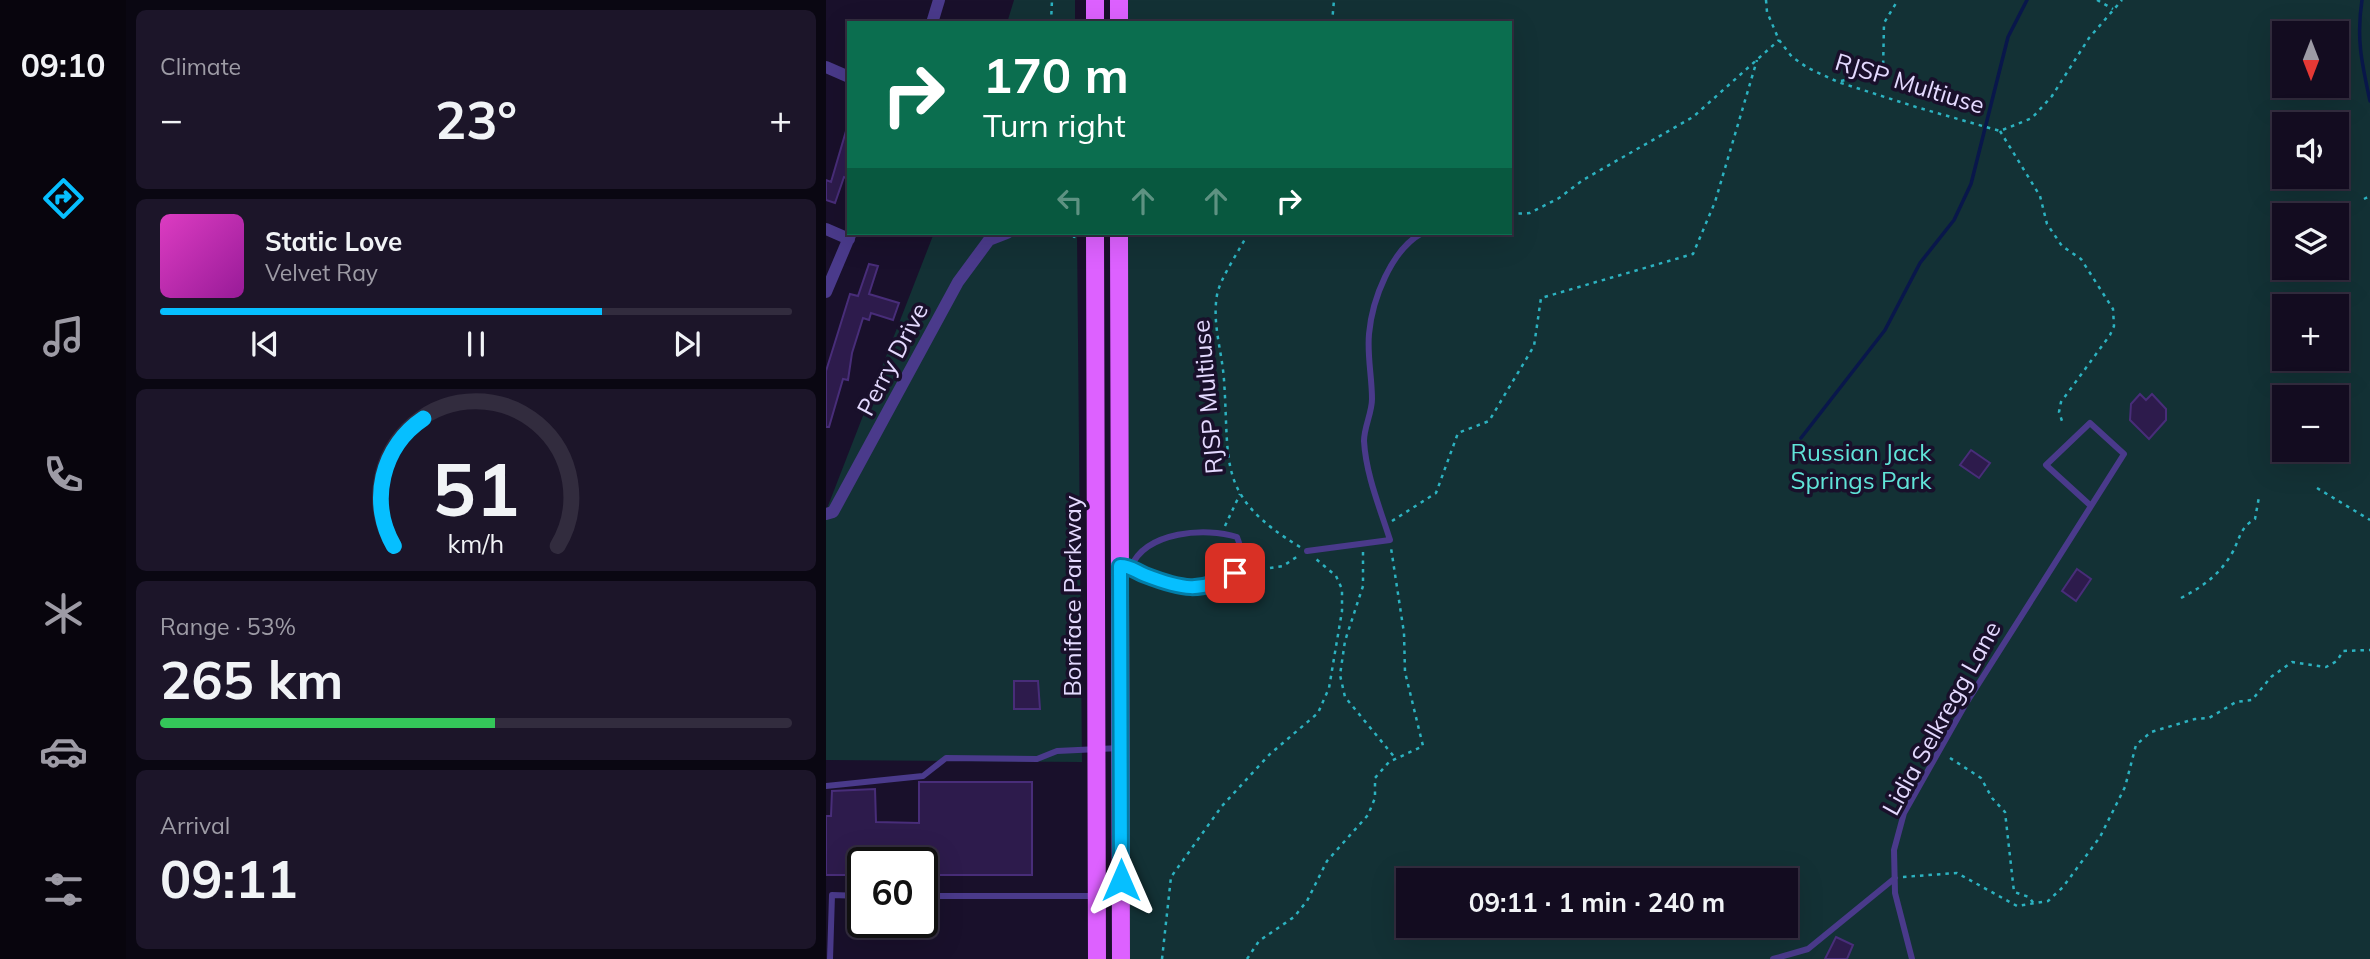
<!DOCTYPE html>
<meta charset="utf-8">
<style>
:root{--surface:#130c20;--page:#1c1529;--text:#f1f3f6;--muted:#9d9ba5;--line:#322c3e;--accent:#06bfff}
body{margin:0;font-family:Mulish,sans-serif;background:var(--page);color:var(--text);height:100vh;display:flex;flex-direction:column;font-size:26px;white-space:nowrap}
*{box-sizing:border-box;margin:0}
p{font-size:23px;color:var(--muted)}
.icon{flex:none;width:38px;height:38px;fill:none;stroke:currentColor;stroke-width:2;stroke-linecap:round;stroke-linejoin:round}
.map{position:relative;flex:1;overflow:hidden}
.side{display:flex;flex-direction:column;gap:10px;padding:10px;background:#0a0712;width:700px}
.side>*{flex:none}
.banner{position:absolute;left:21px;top:21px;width:665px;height:214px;border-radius:0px;box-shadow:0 7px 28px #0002,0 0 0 2px var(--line);background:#0b6e4f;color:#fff;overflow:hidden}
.needle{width:46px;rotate:180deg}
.buttons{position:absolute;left:1446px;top:21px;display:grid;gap:14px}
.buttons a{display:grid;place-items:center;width:77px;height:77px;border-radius:0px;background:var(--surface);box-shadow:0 7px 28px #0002,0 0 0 2px var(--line);font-size:35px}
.speed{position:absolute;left:21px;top:847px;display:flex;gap:14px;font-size:35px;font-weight:700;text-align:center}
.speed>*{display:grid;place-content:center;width:91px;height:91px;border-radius:50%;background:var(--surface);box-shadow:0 7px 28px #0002,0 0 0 2px var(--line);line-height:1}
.speed .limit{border:4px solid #111;border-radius:10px;background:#fff;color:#111}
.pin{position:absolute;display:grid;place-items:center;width:60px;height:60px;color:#fff;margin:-30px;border-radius:14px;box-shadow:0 4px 10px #0006}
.me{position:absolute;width:77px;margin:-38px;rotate:0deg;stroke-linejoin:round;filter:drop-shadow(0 0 5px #0008)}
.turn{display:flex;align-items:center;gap:24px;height:147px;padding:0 21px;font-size:32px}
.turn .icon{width:91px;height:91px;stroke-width:2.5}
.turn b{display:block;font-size:49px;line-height:60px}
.lanes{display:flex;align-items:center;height:66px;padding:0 21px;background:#0003;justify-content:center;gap:35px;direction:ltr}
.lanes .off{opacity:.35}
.big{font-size:52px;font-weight:700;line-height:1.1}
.side .tile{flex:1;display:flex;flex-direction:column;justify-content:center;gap:10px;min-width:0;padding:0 24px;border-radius:10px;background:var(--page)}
.side .dial{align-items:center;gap:0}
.dial svg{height:182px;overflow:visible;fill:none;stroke:var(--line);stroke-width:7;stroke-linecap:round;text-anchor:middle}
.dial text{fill:var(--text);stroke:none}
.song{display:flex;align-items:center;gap:21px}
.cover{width:84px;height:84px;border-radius:10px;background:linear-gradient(135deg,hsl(310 70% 55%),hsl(300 70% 35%))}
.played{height:7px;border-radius:4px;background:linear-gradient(90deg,var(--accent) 70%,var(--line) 70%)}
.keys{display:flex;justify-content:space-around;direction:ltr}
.heat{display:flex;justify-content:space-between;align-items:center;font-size:38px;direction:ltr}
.charge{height:10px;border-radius:5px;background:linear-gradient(90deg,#34c759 53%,var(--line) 0)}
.trip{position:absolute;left:570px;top:868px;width:402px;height:70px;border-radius:0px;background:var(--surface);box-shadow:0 7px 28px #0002,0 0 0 2px var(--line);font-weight:700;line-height:70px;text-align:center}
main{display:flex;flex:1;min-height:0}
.tabs{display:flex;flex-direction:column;width:126px;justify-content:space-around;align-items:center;background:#08050d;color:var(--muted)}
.tabs .icon{width:49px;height:49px}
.tabs .selected{color:var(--accent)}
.tabs b{font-size:32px;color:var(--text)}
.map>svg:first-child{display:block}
.green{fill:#133135;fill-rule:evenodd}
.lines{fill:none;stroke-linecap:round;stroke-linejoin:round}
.stream{stroke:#09174b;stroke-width:3.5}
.building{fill:#2d1b4c;stroke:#482d79;stroke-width:2}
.path{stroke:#2cb2c0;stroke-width:2.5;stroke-dasharray:3.5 5;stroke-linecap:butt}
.lane{stroke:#4a3a8b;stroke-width:6}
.street{stroke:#4a3a8b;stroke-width:12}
.primary{stroke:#dd61ff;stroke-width:18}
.route-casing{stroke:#047ca6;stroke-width:18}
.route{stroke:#06bfff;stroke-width:12}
.labels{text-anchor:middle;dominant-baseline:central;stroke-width:7;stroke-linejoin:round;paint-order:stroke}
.street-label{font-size:24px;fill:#e4daff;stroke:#19102b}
.park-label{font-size:24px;fill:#60e4d8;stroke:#19102b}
</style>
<main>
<nav class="tabs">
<b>09:10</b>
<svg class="icon selected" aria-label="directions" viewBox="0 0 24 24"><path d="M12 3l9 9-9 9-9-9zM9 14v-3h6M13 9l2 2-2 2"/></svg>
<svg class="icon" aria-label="music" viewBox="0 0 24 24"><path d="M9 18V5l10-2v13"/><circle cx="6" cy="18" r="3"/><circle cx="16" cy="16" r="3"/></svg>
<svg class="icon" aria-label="phone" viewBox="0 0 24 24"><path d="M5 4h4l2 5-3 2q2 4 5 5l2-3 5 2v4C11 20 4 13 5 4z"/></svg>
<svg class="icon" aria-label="climate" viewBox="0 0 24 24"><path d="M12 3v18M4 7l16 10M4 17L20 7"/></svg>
<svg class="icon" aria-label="car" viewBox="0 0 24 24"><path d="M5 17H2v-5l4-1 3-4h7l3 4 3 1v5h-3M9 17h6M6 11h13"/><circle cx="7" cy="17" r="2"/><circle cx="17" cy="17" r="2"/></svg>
<svg class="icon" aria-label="filters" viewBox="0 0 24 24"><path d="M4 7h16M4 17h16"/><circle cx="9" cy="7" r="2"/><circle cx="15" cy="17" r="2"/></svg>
</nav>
<section class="side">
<div class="tile"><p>Climate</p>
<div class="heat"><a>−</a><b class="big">23°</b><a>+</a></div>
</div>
<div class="tile">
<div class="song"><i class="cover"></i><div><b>Static Love</b><p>Velvet Ray</p></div></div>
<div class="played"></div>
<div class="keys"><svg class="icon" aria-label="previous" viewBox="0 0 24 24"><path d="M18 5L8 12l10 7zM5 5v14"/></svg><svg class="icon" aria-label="pause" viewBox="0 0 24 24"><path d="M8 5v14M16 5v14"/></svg><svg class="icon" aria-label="next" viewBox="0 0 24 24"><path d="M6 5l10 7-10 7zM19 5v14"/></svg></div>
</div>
<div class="tile dial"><svg viewBox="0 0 100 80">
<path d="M14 69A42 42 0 1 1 86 69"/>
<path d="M14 69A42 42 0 0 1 27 13" stroke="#06bfff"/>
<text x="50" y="56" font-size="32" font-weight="700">51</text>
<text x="50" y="72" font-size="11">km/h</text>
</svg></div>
<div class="tile"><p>Range · 53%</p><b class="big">265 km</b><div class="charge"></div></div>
<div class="tile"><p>Arrival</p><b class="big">09:11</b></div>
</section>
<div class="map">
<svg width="1544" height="959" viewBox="0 0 1544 959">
<rect width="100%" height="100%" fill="#19102b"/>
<path class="green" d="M188,0h61v23h-68z
M301,0h1243v959h-1243v-726h383v-210h-383zM1458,33h52v53h-52zM1458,124h52v53h-52zM1458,215h52v53h-52zM1458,306h52v53h-52zM1458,397h52v53h-52zM583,880h378v46h-378z
M108,233h143l5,529 -256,-2v-249z"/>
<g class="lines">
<path class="stream" d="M1536,0c-6,39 0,64 8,101
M975,438l84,-108 35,-67 34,-43 17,-36 37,-147 19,-37"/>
</g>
<path class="building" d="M20,131l3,1v47l-5,-2 -9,26 -9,-3v-20l5,2z
M43,264l9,2 -9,28 30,9 -6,17 -22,-7 -2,7 -6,-2 -11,35 -4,27 -5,-1 -14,48h-3v-56l24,-77 8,2z
M1314,394l6,6 6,-6 14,15v11l-17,19 -19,-19 1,-16z
M1145,450l19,13 -11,15 -19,-13z
M1251,569l14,10 -15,22 -14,-10z
M188,681h24l2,28h-26z
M93,782h113v93h-110v-12h-59v12h-37v-59h5l1,-25 43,-2 1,33 43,1z
M1010,937l17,8 -6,14h-22z"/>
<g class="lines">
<path class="path" d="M940,0l1,12 12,28 13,17 16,11 30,14 78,25 84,24 32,-13 20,-22 37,-58 33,-38
M1271,0l16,9
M225,23l1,-23
M506,23l2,-23
M1015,81l42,-9 1,-49 14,-23
M1174,131l40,65 7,28 15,22 19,13 32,50 1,17 -4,9 -49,67 -2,10 3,9
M1538,199l6,-3
M684,214l20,-1 29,-15 24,-18 110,-63 86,-77
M422,233c-8,17 -28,45 -31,62 -5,29 5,56 7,85 6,85 -8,116 76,167
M248,238l1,-5
M1491,488l53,32
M566,521l44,-28 22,-60 31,-12 45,-75 7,-48 152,-44 22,-52 42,-142
M399,526l15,-32
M537,552v34l-18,55 -5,34 5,22 51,62
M444,568l13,-2 15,-10
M1355,598c21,-11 37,-22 50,-43 9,-15 8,-27 24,-36l4,-22
M1124,758l31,20 11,20 13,14 9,80 15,5 5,7
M1077,877l54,-4 60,33 31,-5 15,-14 37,-50 25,-50 11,-42 15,-13 44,-13 14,-1 27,-16 16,-2 19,-23 21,-15 34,5 11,-6 6,-10 27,-1
M336,959l9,-82 51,-71 48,-52 48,-41 11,-25 13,-77v-22l-6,-13 -20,-17
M421,959l12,-18 35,-24 13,-16 20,-40 41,-46 7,-17v-20l14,-16 34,-16 -18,-74 -1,-39 -13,-85"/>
<path class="lane" d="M481,551l83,-11c-10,-32 -24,-65 -26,-99 0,-14 8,-28 8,-42 0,-22 -5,-43 -3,-65 3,-34 22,-84 53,-101
M296,567c9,0 11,2 19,6 30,15 61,21 89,3 14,-9 13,-24 7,-39 -31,-10 -91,-6 -106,30
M0,786l97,-10 23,-18 91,1 20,-8 63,-3
M96,896h173
M4,959l2,-64 31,1
M947,959l35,-10 87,-71
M1086,959l-17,-66 -1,-43 10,-37 61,-108 159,-251 -34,-31 -44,42 45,41"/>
<path class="street" d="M106,23l7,-23
M0,67l23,10
M0,229l23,10
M0,292l25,-59
M0,514l7,-2 125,-230 31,-42 18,-7"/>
<path class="primary" d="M269,0v23
M293,23v-23
M269,233l2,726
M293,233l2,726"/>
</g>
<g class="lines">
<g class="route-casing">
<path id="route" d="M295,880l-1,-314c11,0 15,5 25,9 36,14 56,19 90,-2"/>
</g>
<use href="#route" class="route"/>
</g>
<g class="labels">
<g class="street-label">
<text transform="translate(1084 83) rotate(17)">RJSP Multiuse</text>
<text transform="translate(66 359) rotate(-62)">Perry Drive</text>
<text transform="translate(381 397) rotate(-95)">RJSP Multiuse</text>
<text transform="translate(246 596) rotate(-90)">Boniface Parkway</text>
<text transform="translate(1115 718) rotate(-61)">Lidia Selkregg Lane</text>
</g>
<g class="park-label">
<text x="1035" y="452">Russian Jack<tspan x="1035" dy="28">Springs Park</tspan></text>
</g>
</g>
</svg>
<div class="buttons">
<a><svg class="needle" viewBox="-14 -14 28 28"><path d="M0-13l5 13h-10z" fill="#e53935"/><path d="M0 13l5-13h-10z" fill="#9d9ba5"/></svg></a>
<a><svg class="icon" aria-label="sound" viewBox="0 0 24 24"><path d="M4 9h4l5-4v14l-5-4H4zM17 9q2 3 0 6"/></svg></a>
<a><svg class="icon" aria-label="layers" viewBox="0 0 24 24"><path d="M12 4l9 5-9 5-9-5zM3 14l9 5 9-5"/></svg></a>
<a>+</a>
<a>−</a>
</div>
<div class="speed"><div class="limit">60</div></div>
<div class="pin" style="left:409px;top:573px;background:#d93025"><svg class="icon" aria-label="arrive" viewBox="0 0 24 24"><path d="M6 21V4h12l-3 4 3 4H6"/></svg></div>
<svg class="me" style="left:295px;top:880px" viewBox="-20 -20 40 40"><path d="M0-17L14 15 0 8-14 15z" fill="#06bfff" stroke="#fff" stroke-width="4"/></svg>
<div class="trip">09:11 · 1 min · 240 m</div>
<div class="banner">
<div class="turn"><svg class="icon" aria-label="right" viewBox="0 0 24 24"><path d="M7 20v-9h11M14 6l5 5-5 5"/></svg><div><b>170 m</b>Turn right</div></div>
<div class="lanes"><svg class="icon off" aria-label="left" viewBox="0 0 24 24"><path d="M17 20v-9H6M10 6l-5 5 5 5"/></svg><svg class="icon off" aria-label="ahead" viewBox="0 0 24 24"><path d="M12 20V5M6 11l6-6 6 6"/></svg><svg class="icon off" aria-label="ahead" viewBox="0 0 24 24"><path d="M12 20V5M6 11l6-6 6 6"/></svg><svg class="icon" aria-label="right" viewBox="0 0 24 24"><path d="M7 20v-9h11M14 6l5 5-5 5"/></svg></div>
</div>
</div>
</main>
